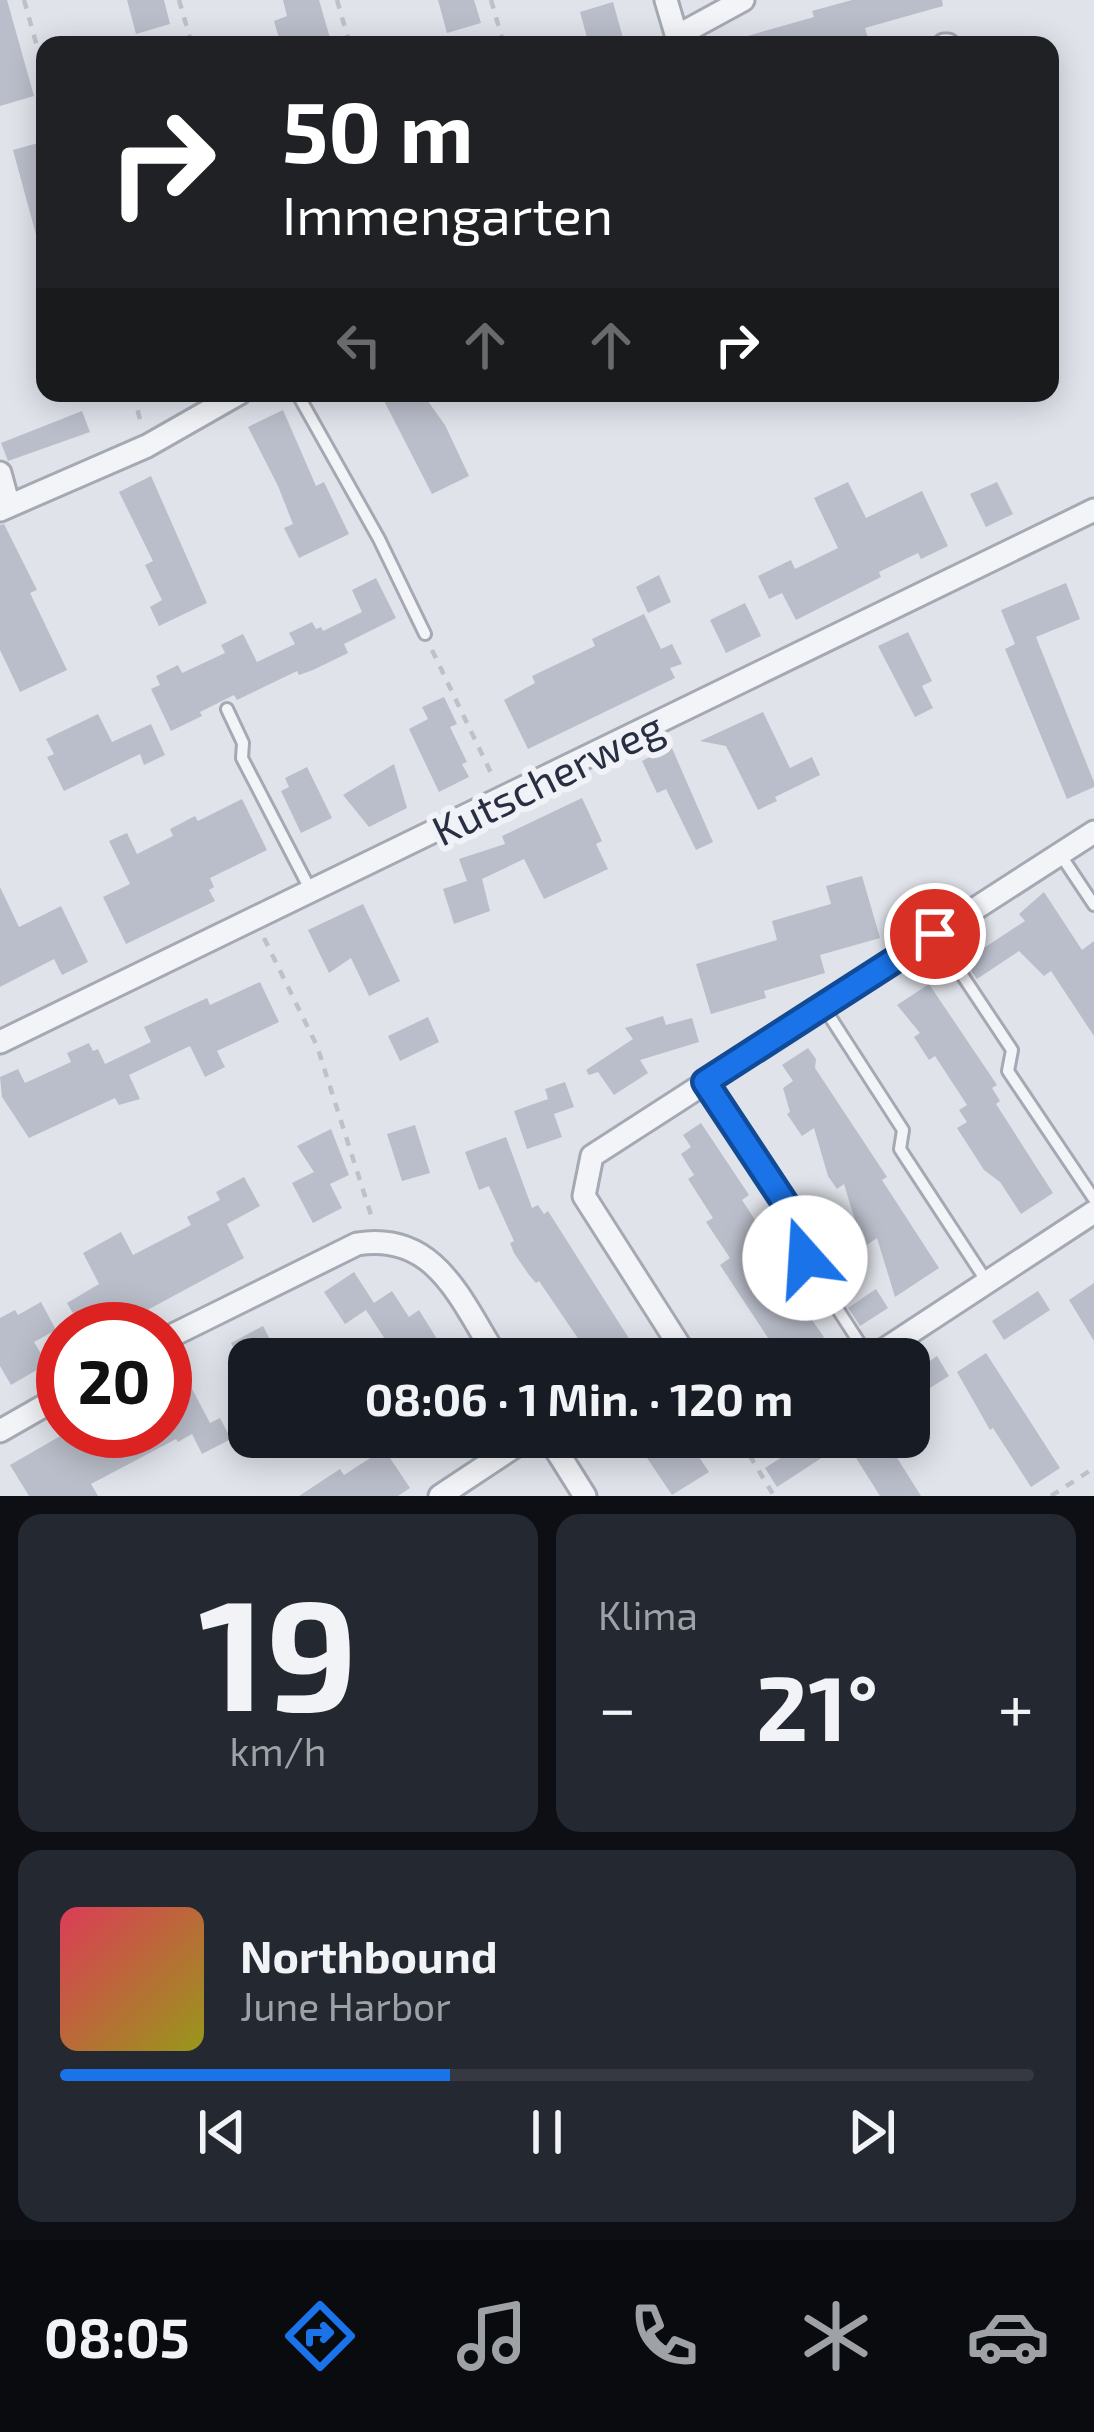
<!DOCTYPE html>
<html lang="de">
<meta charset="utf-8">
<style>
:root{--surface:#171b24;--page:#242831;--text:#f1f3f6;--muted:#9ea1a6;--line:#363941;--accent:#1a73e8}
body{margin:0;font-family:"Exo 2",sans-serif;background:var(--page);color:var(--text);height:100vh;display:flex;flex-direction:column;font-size:45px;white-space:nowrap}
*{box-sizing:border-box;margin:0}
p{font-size:39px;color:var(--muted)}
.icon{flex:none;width:66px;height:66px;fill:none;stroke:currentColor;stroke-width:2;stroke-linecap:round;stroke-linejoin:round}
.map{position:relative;height:1496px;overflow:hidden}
.details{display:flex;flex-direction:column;gap:18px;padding:18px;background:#0d0f14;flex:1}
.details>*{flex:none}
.top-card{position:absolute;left:36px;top:36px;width:1023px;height:366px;border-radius:24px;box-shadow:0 6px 30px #0003;background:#202124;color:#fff;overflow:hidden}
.speed{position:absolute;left:36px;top:1302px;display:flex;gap:24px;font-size:60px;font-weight:700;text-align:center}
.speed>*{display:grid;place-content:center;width:156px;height:156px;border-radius:50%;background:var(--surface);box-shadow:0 6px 30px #0003;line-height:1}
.speed .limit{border:18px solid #d22;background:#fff;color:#111}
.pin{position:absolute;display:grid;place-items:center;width:102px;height:102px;color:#fff;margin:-51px;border:6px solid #fff;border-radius:50%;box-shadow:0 3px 12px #0007}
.me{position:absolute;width:132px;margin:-66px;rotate:341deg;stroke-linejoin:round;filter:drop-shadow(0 0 9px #0008)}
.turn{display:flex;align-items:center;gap:42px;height:252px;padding:0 48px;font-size:54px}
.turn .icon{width:156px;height:156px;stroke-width:2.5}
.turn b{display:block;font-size:84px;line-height:102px}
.lanes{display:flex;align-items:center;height:114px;padding:0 48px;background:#0003;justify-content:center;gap:60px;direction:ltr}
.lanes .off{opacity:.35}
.big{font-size:90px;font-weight:700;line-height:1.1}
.details .card{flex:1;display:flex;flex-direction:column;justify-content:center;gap:18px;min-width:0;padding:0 42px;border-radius:24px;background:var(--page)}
.details .dial{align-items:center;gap:0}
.dial b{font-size:156px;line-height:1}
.song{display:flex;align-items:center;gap:36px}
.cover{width:144px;height:144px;border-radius:18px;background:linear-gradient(135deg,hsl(350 70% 55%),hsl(60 70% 35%))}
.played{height:12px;border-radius:6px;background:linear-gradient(90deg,var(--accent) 40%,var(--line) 40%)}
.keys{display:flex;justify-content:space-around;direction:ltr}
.heat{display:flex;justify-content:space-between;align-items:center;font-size:66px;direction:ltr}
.details .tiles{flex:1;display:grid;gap:18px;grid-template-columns:1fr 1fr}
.card:last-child{grid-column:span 2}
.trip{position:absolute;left:228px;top:1338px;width:702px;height:120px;border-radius:24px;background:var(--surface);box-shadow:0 6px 30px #0003;font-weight:700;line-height:120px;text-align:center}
.tab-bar{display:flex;height:192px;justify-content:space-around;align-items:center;background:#090b0e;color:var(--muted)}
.tab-bar .icon{width:84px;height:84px}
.tab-bar .selected{color:var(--accent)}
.tab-bar b{font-size:54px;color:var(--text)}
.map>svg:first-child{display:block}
.building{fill:#babeca}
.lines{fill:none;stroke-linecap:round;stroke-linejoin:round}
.service-casing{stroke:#a5a9b4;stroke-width:16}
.minor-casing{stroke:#a5a9b4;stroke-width:27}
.path{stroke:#bec1c9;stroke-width:4.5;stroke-dasharray:9 9;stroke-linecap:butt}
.service{stroke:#f3f4f8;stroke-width:10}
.minor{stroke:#f3f4f8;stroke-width:21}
.route-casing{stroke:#114b97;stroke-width:30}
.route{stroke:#1a73e8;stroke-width:21}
.labels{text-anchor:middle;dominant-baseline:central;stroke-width:12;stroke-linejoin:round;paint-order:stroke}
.street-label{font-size:42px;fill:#282f42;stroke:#f0f2f7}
</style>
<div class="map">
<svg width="1094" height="1496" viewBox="0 0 1094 1496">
<rect width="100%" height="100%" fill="#e0e3ea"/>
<path class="building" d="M0,0h7l27,96 -34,10z
M127,0h37l6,24 -34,10z
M283,0h36l13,45h-51l-7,-24 13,-5z
M438,0h36l7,23 -34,10z
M852,0h90l1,6 -78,22 4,14 -13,3h-118l-1,-6 77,-22 -2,-6z
M613,2l12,43h-36l-9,-33z
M45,141v100l-7,1 -25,-92z
M380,393h42l23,32 24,51 -37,18z
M283,410l33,76 8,-4 25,52 -50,24 -15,-30 9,-4 -15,-38 -30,-59z
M82,411l8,21 -82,29 -7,-18z
M151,476l56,127 -48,23 -9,-19 12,-7 -17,-35 8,-4 -34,-69z
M848,482l18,36 56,-27 26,55 -27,13 -3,-6 -39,19 2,5 -85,43 -14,-27 -13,6 -11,-23 33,-16 4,9 43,-21 -24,-50z
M997,482l16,32 -27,13 -16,-33z
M4,524l33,66 -7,3 37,77 -47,22 -20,-42v-125z
M659,575l12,27 -23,11 -12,-26z
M376,578l20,40 -52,26 4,9 -35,17 -14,5 -2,-4 -60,29 -3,-5 -34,17 2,4 -31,15 -20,-42 9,-4 -4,-9 22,-11 4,8 43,-20 -4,-8 22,-11 14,28 38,-18 -6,-11 23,-11 4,7 5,-2 2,4 39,-19 -10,-22z
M1066,583l14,36 -44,18 58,145v5l-27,12 -62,-150 10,-5 -14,-34z
M745,603l16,33 -35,17 -16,-33z
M644,614l17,35 11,-5 10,20 -12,4 5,10 -147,71 -24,-49 31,-17 -3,-7 63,-30 -3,-7z
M908,632l24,49 -10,5 11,22 -18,9 -37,-71z
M444,697l13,27 -7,3 17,35 -5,2 7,13 -30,15 -30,-63 19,-10 -6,-12z
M763,712l27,56 22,-11 8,18 -45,22 2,4 -19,9 -32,-64 -26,-5z
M98,714l14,28 39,-18 14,31 -21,10 -4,-11 -76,37 -17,-34 7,-3 -8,-15z
M671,746l42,96 -17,8 -30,-61 -9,4 -15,-32z
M394,764l13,44 -38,19 -26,-32z
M307,767l25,51 -31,15 -20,-42 8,-4 -4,-9z
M582,798l20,43 -6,3 12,25 -64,30 -20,-40 -42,20 8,32 -36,13 -11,-35 24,-8 -8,-22 46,-15 -3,-8z
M242,799l25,51 -57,28 4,9 -5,3 6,11 -89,43 -23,-47 27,-13 -21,-43 18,-8 10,21 36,-18 -3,-7 25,-13 3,5z
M862,876l18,62 -60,17 5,18 -61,18 2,7 -55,16 -15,-50 81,-24 -5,-19 59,-17 -5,-18z
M0,887l19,40 42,-21 27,56 -26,13 -8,-16 -54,28z
M1044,892l38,58 12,-9v95l-43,-65 -7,5 -25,-25 -42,28 -13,-18 61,-40 -6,-7z
M363,904l37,77 -31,15 -18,-38 -22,15 -21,-43z
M260,982l19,40 -62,29 8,16 -20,10 -15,-31 -61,29 11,24 -21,6 -4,-7 -86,40 -27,-41 -2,-20 18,-8 7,14 46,-21 -4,-9 22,-10 4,8 5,-2 7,15 46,-22 -7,-15 63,-29 3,7z
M929,984l68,101 -5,3 8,13 -4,3 57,89 -32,21 -21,-32 -16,-12 -27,-42 10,-6 -8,-12 8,-5 -32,-49 -6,4 -15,-23 6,-4 -23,-28z
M663,1016l3,9 26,-7 7,24 -59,18 8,13 -34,22 -16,-23 -9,3 -3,-5 47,-31 -8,-11z
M428,1017l11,25 -39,19 -12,-25z
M808,1048l8,11 -1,9 72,109 -5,3 57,88 -44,29 -18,-59 -10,7 -9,-15 -14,-46 -7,5 -9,-13 -14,-48 -12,8 -15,-22 3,-2 -7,-24 10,-7 -11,-16z
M565,1082l9,25 -20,7 8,23 -35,12 -13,-38 34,-12 -3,-10z
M701,1123l48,72 -7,5 23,35 -4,3 7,12 -4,2 60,85 -33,22h-9l-62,-94 10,-7 -24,-36 7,-4 -25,-39 6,-4 -13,-21 10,-7 -8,-12z
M415,1125l15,48 -28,8 -15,-47z
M331,1129l18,46 -19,9 12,24 -29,15 -21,-40 22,-11 -17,-26z
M506,1137l26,71 6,-3 6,9 4,-3 94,148h-50l-53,-78 -3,2 -7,-8 -15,-22 -4,-10 4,-2 -25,-55 -10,4 -14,-38z
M244,1177l16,29 -33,18 17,34 -132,71h-30l-15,-26 32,-19 -16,-31 38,-21 12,23 58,-30 -4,-8 33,-17 -4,-8z
M354,1272l20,31 18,-12 17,26 10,-7 18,29 -20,13 5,7h-24l-32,-49 -21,14 -21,-32z
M1094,1283v58l-25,-41z
M876,1289l12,19 -28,18 -12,-18z
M1038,1291l12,19 -46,30 -12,-19z
M41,1302l15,28 -22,12 13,22 -36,21 -11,-19v-48l15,-8 3,5z
M263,1326l17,33h-41l-8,-16z
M986,1353l74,115 -29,19 -38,-59 -3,2 -33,-58z
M937,1356l12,20 -40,25v-26z
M181,1368l29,55 10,-5 11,21 -29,15 -10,-20 -14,8 -2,-3 -85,45 7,12h-69l-19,-31 59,-34h96v-54z
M641,1437h45l23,35 -37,23 -27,-40 5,-3z
M813,1437h71l37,59h-41l-34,-54 -69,45 -12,-19z
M384,1449l26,39 -12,8h-99l41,-27 4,6z"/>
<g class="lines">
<g class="service-casing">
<path id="service" d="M297,393l82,146 46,95
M227,709l16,34 -1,15 69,133
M1060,854l34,51
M935,934l77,116 -4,21 86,128
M823,1006l80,124 -3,19 87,133
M706,1083l81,123 -4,19 87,134"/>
</g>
<g class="minor-casing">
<path id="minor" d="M666,0l13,44
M677,36l66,-36
M944,45h4
M0,473l9,33
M0,510l147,-64 93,-53
M0,1042l1094,-532
M165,1339l192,-95c80,-13 104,58 141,115
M688,1359l-104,-163 8,-40 502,-324
M870,1359l224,-147
M0,1431l63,-36
M548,1437l37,59
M440,1496l89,-59"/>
</g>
<path class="path" d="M24,0l21,75
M179,0l13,45
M337,0l13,45
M491,0l13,45
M133,393l8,30
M432,650l60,125
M264,938l53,108 55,172
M749,1437l1,19 24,40
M1051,1496l43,-28"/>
<use href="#service" class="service"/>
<use href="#minor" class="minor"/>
</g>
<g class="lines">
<g class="route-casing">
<path id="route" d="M805,1258l-22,-33 4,-19 -82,-124 230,-148"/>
</g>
<use href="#route" class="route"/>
</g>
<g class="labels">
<g class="street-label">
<text transform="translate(547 777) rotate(-26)">Kutscherweg</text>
</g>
</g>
</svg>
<div class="speed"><div class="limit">20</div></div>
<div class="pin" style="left:935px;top:934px;background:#d93025"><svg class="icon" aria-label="arrive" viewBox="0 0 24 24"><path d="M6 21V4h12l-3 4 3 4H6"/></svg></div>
<svg class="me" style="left:805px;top:1258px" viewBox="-20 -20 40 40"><circle r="19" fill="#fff"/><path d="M0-13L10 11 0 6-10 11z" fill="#1a73e8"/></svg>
<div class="trip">08:06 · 1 Min. · 120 m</div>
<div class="top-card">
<div class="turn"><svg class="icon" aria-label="right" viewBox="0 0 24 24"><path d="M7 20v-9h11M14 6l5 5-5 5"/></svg><div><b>50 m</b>Immengarten</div></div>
<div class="lanes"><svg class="icon off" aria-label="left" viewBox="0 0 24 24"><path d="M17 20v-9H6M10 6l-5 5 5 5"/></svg><svg class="icon off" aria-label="ahead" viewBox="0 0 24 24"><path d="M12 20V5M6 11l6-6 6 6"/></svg><svg class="icon off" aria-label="ahead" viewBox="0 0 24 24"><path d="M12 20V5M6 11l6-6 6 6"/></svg><svg class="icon" aria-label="right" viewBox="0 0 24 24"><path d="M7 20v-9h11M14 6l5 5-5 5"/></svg></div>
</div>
</div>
<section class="details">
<div class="tiles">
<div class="card dial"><b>19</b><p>km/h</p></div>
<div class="card"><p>Klima</p>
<div class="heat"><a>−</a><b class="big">21°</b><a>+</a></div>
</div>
<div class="card">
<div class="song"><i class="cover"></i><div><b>Northbound</b><p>June Harbor</p></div></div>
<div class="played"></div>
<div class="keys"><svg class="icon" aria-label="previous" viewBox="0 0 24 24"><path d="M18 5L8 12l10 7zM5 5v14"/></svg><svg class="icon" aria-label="pause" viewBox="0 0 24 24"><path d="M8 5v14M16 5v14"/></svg><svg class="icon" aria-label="next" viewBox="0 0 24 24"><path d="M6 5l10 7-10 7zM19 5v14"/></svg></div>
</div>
</div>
</section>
<nav class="tab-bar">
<b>08:05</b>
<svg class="icon selected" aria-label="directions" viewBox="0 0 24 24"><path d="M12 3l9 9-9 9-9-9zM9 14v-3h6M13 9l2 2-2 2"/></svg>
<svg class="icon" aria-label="music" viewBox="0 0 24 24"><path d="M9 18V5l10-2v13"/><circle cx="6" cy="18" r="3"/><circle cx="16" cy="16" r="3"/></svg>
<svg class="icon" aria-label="phone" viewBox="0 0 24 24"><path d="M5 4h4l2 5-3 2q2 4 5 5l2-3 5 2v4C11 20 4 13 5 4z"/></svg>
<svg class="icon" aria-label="climate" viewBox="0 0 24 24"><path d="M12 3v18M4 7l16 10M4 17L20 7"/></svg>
<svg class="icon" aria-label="car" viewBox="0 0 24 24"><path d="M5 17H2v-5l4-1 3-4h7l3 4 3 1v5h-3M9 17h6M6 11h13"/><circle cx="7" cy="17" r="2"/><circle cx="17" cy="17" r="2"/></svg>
</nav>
